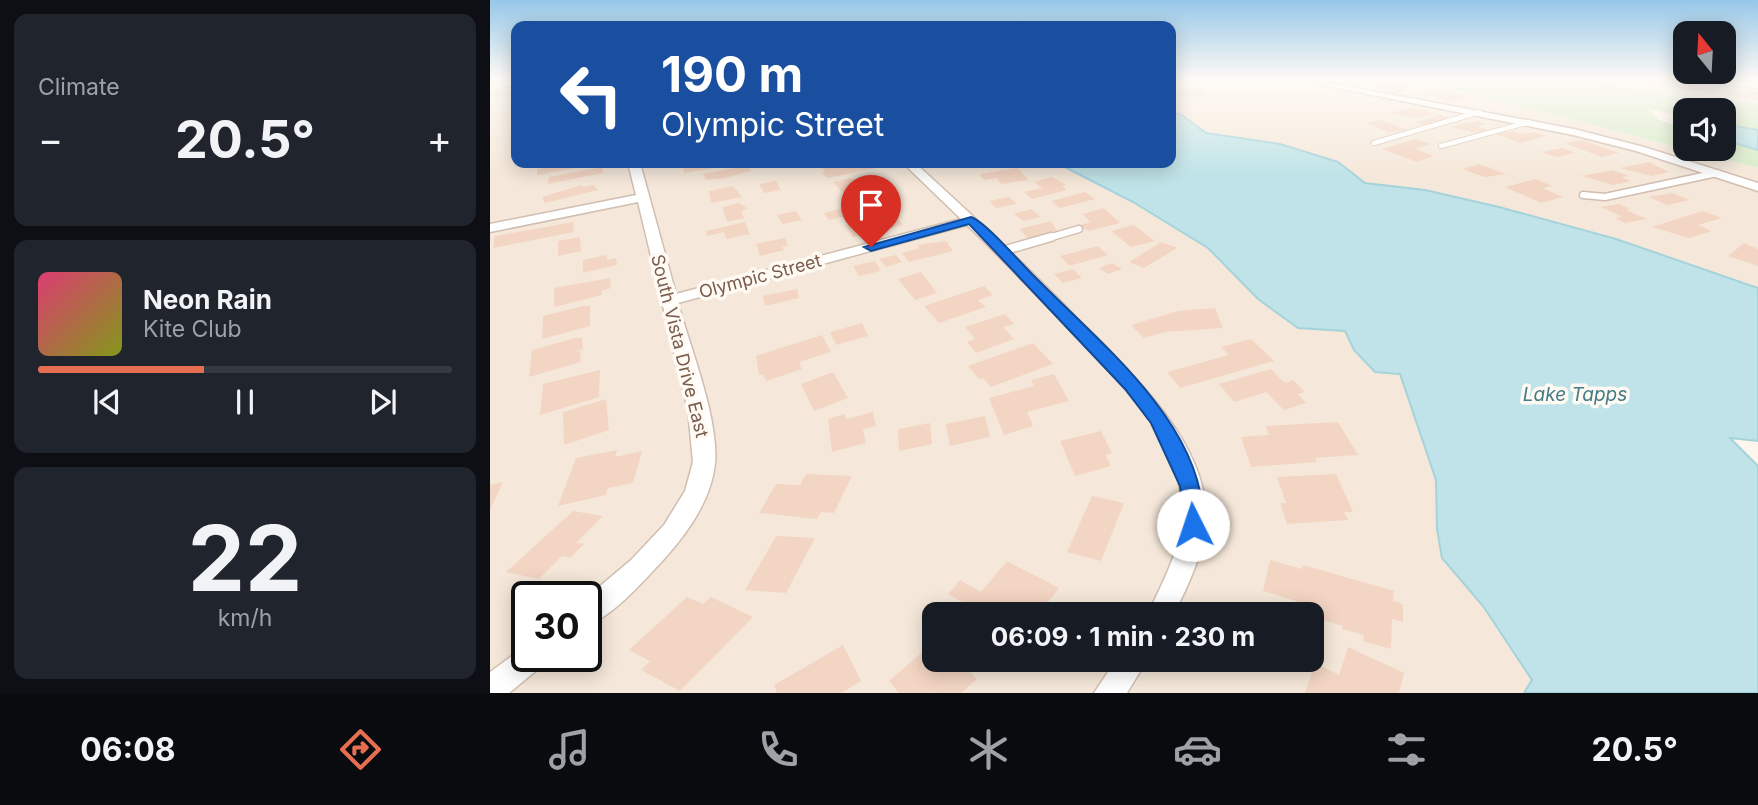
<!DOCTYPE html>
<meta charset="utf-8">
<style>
:root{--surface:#171b24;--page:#20242c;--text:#f1f3f6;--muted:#9ea1a6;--line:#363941;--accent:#e76f51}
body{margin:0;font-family:Inter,sans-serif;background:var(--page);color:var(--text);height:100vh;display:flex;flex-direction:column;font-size:26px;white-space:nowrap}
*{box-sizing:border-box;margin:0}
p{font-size:23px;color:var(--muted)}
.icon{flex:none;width:38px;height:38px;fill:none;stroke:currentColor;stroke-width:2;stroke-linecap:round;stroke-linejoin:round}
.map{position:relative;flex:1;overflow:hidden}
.side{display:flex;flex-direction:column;gap:14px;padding:14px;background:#0d0f14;width:490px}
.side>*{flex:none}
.hud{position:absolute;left:21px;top:21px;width:665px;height:147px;border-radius:14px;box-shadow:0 4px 18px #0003;background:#1a4fa0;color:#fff;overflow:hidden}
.needle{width:46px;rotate:342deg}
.tools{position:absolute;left:1183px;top:21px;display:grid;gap:14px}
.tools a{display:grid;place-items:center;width:63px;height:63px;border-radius:14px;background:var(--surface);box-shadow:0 4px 18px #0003;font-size:35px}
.speed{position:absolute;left:21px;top:581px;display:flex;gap:14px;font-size:35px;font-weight:700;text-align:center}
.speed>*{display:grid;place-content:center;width:91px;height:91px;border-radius:50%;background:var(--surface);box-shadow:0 4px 18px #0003;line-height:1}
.speed .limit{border:4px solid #111;border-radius:10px;background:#fff;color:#111}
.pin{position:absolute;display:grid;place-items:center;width:60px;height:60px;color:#fff;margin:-72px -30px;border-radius:50% 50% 50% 0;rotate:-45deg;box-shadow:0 0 7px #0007}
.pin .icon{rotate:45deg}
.me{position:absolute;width:77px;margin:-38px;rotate:356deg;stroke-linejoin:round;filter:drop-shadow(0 0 5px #0008)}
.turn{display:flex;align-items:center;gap:24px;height:147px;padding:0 35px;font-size:32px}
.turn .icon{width:91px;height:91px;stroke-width:2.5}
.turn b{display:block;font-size:49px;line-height:60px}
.big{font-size:52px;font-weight:700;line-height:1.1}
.side .widget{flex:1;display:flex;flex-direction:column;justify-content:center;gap:10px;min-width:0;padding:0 24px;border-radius:14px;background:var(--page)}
.side .dial{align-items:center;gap:0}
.dial b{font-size:91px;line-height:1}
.song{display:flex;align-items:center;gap:21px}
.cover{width:84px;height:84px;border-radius:10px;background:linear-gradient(135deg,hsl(340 70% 55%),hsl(70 70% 35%))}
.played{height:7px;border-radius:4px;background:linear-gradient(90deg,var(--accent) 40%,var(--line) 40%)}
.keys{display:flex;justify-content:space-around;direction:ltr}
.heat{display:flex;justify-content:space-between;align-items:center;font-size:38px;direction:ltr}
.trip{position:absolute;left:432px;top:602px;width:402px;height:70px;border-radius:14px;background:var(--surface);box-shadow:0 4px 18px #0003;font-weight:700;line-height:70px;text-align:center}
.tab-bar{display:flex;height:112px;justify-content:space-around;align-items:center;background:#090b0e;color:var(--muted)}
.tab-bar .icon{width:49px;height:49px}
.tab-bar .on{color:var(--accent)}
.tab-bar b{font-size:32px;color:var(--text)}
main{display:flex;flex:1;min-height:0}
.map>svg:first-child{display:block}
.residential{fill:#f5e8da;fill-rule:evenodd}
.green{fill:#d8ecc9}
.water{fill:#bfe3e8;stroke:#a5d3da;stroke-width:2}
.building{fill:#f3d5c3}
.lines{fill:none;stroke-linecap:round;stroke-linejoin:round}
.lane-far2-casing{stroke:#d1beb0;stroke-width:6}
.lane-far1-casing{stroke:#d1beb0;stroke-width:9}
.lane-casing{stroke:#d1beb0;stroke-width:11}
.street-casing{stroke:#d1beb0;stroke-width:3}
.lane-far2{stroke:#fff;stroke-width:4.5}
.lane-far1{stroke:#fff;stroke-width:6}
.lane{stroke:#fff;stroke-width:8}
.street{fill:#fff;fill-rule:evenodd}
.route{fill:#1a73e8;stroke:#114b97;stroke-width:2}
.labels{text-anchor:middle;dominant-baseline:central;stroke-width:7;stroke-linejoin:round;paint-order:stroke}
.street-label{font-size:18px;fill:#7a5c4d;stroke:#fffaf3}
.water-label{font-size:19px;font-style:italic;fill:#437c86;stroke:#fffaf3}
</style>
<main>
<section class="side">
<div class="widget"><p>Climate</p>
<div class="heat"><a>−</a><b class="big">20.5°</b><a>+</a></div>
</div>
<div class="widget">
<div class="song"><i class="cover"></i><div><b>Neon Rain</b><p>Kite Club</p></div></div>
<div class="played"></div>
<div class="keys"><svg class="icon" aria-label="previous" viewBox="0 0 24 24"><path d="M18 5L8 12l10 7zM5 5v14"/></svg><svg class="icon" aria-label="pause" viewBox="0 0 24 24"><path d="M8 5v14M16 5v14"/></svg><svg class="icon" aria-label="next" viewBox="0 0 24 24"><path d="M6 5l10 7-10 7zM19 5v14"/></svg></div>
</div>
<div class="widget dial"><b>22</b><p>km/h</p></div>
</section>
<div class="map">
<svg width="1268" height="693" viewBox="0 0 1268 693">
<rect width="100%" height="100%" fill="#fdf6ec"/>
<path class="residential" d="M0,79h26v84h541l76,38 75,47 50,51 40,29 47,3 9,19 46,24 36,106 1,49 5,29 41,48 50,74 -9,13h-1034zM37,597h59v59h-59zM444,614h378v46h-378z
M681,79h245l342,89v120l-142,-49 -117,-32 -74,-17 -60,-7 -27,-21 -58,-18 -74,-11 -25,-19 -10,-1z
M1097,79h171v24l-123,-13z"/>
<path class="green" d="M926,79h171l48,11 123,13v27l-34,-6v-14h-39v6l-37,-7 11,11 26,8v21h39v-9l34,10v18z"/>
<path class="water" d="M681,113l9,1 26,19 74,11 58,18 27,21 60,7 74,17 117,32 142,49v153l-28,-3 28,28v227h-234l8,-13 -49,-74 -41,-48 -5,-29 -1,-49 -36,-106 -25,-2 -21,-22 -9,-19 -47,-3 -40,-29 -50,-51 -75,-46 -76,-39h114z
M1234,124l34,6v20l-34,-10z"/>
<path class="building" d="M1143,79h20l14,2 -7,6 -24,-4z
M895,82l25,5 -11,6 -26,-5z
M1187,82l41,6 2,6 -42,-5z
M709,86l10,2 -9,3 11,3 -21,5 -12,-6z
M1233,88l35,4v8l-26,-3z
M23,89l2,6 -25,3v-6z
M955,90l24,8 -21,4 -24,-9z
M917,109h12l16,4 -19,5 -24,-5z
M950,115l16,5 -26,7 -15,-5z
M891,120l26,10 -19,2 -22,-9z
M988,121l10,3 -11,2 12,4 -13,3 -26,-6z
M1023,131l10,3 11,-2 14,4 -28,7 -24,-9z
M925,139l16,5 -16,5 19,7 -17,6 -35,-13z
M1092,140l37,13 -17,4 -37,-14z
M1073,148l12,5 -18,4 -16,-5z
M1159,162l20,10 -17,4 -32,-8z
M84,163l24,1 -61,11v-6z
M199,163h23l2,5 -30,5 -1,-5 7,-1z
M350,163l10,4 20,-4 5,5 -47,10 -7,-6h4l-4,-5z
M989,164l27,10 -21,3 -23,-8z
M258,165l3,6 -26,7 -19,2 -3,-6z
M113,167v6l-55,11 1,-7z
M528,168l10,12 -27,4 -4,-6 -13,2 -4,-6z
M1123,170l15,6 -7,1 10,4 -18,4 -31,-9z
M562,177l14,8 -4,1 5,4 -35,9 -8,-7 18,-4 -8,-6z
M361,178l13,12 -19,5 -12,-13z
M1046,179l16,7 -10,2 21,9 -22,6 -36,-16z
M286,181l5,9 -17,3 -5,-9z
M91,185l2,2 11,-2 4,5 -53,13 -3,-6z
M243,186l9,11 -31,6 -2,-12z
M403,188l6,6 -8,1 2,3 -23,5 -6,-8z
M595,192l10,7 -35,9 -9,-7z
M1182,193l18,7 -23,5 -18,-8z
M519,197l8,7 -21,4 -7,-7z
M249,203l9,6 -7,2 3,7 -17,4 -5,-15z
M1129,204l11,5 -4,1 21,9 -22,4 -10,-5 7,-1 -21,-10z
M367,205l6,7 -34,8 -5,-7z
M614,208l16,15 -31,8 -9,-6 10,-3 -7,-8z
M541,209l10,8 -18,4 -9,-7z
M306,211l6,9 -19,4 -6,-9z
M1212,211l20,7 -24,7 14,6 -23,7 -37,-11z
M393,212l7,8 8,-2 5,7 -50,12 -8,-12 7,-1 -3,-4z
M561,221l6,10 -29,7 -9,-9z
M83,222l1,10 -81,16 2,-12z
M255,222l5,12 -24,5 -2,-7 -17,4 -1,-5z
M644,225l21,16 -24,6 -20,-16z
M90,237l1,14 -23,5v-15z
M295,238l3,8 -6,1 2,3 -24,6 -4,-12z
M456,241l7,10 -44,11 -7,-9 18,-5 -3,-3z
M671,242l16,6 -33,20 -15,-6z
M1254,243l14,6v17l-30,-10z
M608,246l10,9 -39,11 -9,-10z
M117,255v5l9,-2 1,7 -34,8v-13z
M406,255l6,7 -16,5 -7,-8z
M385,261l6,10 -22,5 -6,-10z
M622,263l10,6 -14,5 -9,-6z
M583,269l9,9 -19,5 -9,-9z
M431,272l16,21 -22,7 -17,-21z
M120,278l1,10 -9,3v4l-48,12v-19z
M494,286l9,9 -15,5 8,7 -47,16 -15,-17z
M307,289l2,9 -34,8 -2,-10z
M93,306h7v20l-48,13 1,-23z
M725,308l8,20 -58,4 -21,6 -13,-13 47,-14z
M515,314l9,10 -11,3 11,12 -38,14 -9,-11 8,-3 -10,-12z
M372,323l6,13 -32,9 -6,-13z
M332,335l9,17 -32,10 3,7 -36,12 -3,-7 -4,1 -3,-19z
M85,338h7l1,11 -11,3 8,-1 1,11 -52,15 3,-27z
M761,339l23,22 -94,27 -13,-16 62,-17 -8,-8z
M543,343l20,21 -62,23 -8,-9 -4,1 -11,-13z
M781,369l14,14 8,-3 12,12 -7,2 8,9 -22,7 -18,-18 -32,10 -15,-18z
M110,370l-1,27 -59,18 3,-31z
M343,372l15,26 -34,13 -13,-27z
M564,374l15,27 -42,11 6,14 -29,9 -15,-37 45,-12 -3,-6z
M116,399l3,31 -45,15 -1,-33z
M383,412l3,14 -13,3 3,14 -34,9 -4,-33 17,-5 1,5z
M495,416l5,21 -40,9 -4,-22z
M848,422l20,33 -43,3 2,4 -66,5 -10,-30 28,-2 -3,-9z
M440,423l2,21 -33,7 -1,-22z
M611,431l11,22 -6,2 5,11 -36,10 -15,-35z
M127,450l-2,7 27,-6 -9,32 -25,5 -2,7 -48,11 18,-48z
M316,474l46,2 -18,37 -13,-1 -4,7 -58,-6 17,-29 24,1z
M846,474l17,38h-9l4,8 -61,4 -7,-21h6l-9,-26z
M13,482l-13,28v-25z
M602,496l32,7 -23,58 -34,-9z
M83,511l30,5 -27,27 8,1 -14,14 -8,-2 -23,23 -33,-7z
M286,536l39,2 -29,55 -41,-3z
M780,560l32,9 1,-4 91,26 -1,10 10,3v18l-11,-3 -1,30 -28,-8 1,-6 -22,-6 1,-3 -31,-9v-3l-18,-2 2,-11 -33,-10z
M517,561l52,27 -18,23 5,3h-62l-36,-20 12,-14 21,12z
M197,597l16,7 8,-7 42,20 -73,74 -39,-21 9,-9 -21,-11z
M444,642v18h24l19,19 -16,14h-62l-10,-12z
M353,645l18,36 -19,12h-65l-3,-8z
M858,647l56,26 -5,20h-94l10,-30 24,12z"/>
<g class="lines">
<g class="lane-far2-casing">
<path id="lane-far2" d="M884,143l105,-31
M951,146l88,-24"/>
</g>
<g class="lane-far1-casing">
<path id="lane-far1" d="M1093,195l22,2 112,-24
M555,239l34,-10"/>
</g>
<g class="lane-casing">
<path id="lane" d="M512,251l49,-14"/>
</g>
<g class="street-casing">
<path id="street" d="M802,79h17l265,50 70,18 114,36v8l-122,-40 -63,-16z
M1201,79l67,3v6l-63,-7z
M26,80v5l-26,4v-6z
M138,163h12l36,131 285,-75 -58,-56h12c54,49 107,98 158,151 49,51 127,118 133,194 2,36 -16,74 -32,106h-26c15,-33 35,-68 34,-105 -1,-73 -68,-132 -114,-181 -33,-35 -66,-69 -101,-103l-289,78c12,44 41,116 37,160 -4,42 -35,80 -63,109 -18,19 -42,45 -66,54v-28l45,-38 33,-35 21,-34 8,-29 -5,-52 -50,-208 -148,30v-8l146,-29z
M37,645v11h20l-4,9 -34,28h-19v-21z
M626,660h31l-20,33h-33z"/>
</g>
<use href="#lane-far2" class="lane-far2"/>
<use href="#lane-far1" class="lane-far1"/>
<use href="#lane" class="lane"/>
<use href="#street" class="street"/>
</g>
<linearGradient id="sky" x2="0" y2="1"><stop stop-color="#97c7e8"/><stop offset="0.45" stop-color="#fefbf6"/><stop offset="1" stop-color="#fefbf6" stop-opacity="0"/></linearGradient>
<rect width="1268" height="176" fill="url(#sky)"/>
<path class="route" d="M481,217c15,5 52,49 66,62 59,60 156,137 165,226 1,9 3,17 -1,26l-8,2 -7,-2 -6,-45 -29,-63 -26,-34 -156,-165 -98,27 -7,-4z"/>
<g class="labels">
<g class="street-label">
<text transform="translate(270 276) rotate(-15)">Olympic Street</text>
<text transform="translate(190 346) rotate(76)">South Vista Drive East</text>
</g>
<g class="water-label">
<text x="1085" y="394">Lake Tapps</text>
</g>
</g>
</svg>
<div class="tools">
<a><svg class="needle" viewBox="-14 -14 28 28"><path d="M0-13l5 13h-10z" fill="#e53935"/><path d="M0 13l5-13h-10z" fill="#9ea1a6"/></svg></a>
<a><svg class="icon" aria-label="sound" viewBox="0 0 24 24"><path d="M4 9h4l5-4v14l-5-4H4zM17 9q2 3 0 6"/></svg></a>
</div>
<div class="speed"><div class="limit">30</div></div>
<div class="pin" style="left:381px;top:247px;background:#d93025"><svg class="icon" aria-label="arrive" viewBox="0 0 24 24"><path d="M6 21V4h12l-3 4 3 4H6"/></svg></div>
<svg class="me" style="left:703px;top:525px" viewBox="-20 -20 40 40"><circle r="19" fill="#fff"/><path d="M0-13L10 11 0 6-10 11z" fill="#1a73e8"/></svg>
<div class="trip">06:09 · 1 min · 230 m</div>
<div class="hud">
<div class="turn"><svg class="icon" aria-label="left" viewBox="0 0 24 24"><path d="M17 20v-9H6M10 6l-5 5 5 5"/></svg><div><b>190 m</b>Olympic Street</div></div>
</div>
</div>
</main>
<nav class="tab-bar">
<b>06:08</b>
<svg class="icon on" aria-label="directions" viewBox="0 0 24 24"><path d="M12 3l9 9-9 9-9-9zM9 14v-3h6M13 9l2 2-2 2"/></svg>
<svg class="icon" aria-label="music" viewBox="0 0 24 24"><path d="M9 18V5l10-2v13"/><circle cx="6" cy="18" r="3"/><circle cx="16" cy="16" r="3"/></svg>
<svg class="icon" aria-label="phone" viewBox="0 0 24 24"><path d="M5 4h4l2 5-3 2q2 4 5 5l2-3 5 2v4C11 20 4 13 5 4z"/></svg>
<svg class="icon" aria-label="climate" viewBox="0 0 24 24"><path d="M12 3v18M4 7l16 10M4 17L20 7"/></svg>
<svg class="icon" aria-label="car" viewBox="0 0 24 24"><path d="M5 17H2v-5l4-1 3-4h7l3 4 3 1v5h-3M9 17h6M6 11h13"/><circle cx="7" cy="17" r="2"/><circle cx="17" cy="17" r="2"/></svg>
<svg class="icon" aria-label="filters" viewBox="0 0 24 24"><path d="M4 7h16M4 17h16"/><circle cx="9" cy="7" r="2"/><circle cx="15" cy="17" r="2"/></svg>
<b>20.5°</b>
</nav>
